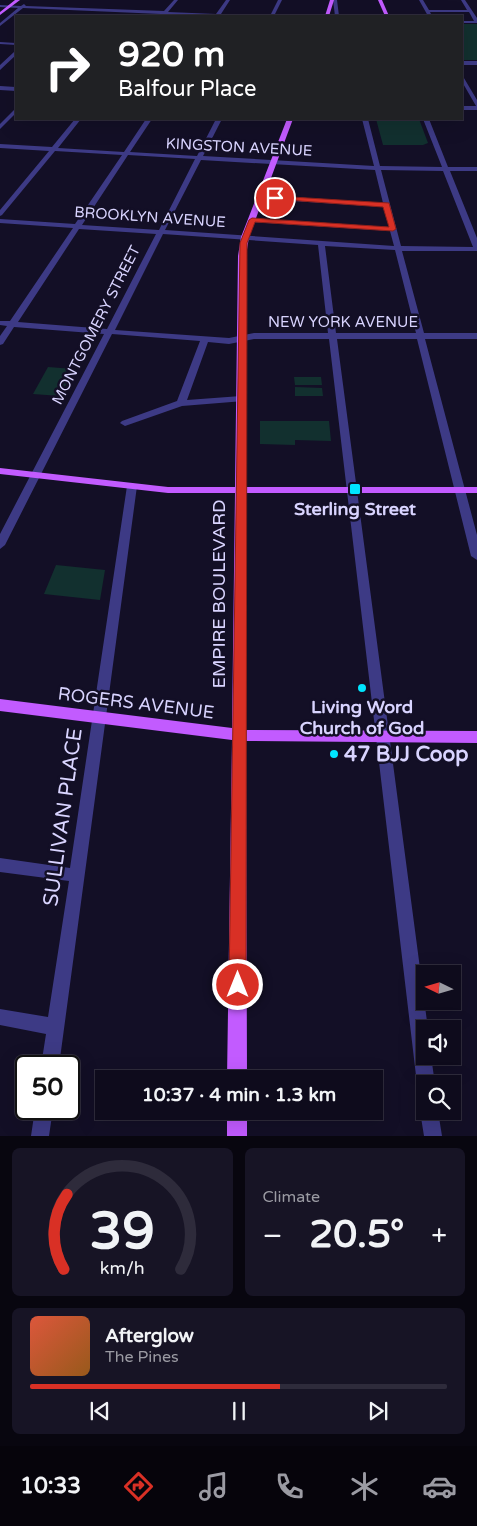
<!DOCTYPE html>
<meta charset="utf-8">
<style>
:root{--surface:#0e0b1c;--page:#171425;--text:#f1f3f6;--muted:#9b9ba3;--line:#2e2b3b;--accent:#d93025}
body{margin:0;font-family:"Varela Round",sans-serif;background:var(--page);color:var(--text);height:100vh;display:flex;flex-direction:column;font-size:19px;white-space:nowrap}
*{box-sizing:border-box;margin:0}
p{font-size:16px;color:var(--muted)}
.icon{flex:none;width:28px;height:28px;fill:none;stroke:currentColor;stroke-width:2;stroke-linecap:round;stroke-linejoin:round}
.map{position:relative;height:1136px;overflow:hidden}
.details{display:flex;flex-direction:column;gap:12px;padding:12px;background:#08060f;flex:1}
.details>*{flex:none}
.banner{position:absolute;left:15px;top:15px;width:448px;height:105px;border-radius:0px;box-shadow:0 5px 20px #0002,0 0 0 1px var(--line);background:#202124;color:#fff;overflow:hidden}
.needle{width:32px;rotate:275deg}
.controls{position:absolute;left:416px;top:965px;display:grid;gap:10px}
.controls a{display:grid;place-items:center;width:45px;height:45px;border-radius:0px;background:var(--surface);box-shadow:0 5px 20px #0002,0 0 0 1px var(--line);font-size:25px}
.speed{position:absolute;left:15px;top:1055px;display:flex;gap:10px;font-size:25px;font-weight:700;text-align:center}
.speed>*{display:grid;place-content:center;width:65px;height:65px;border-radius:50%;background:var(--surface);box-shadow:0 5px 20px #0002,0 0 0 1px var(--line);line-height:1}
.speed .limit{border:2px solid #111;border-radius:8px;background:#fff;color:#111}
.pin{position:absolute;display:grid;place-items:center;width:42px;height:42px;color:#fff;margin:-21px;border:2px solid #fff;border-radius:50%;box-shadow:0 1px 5px #0007}
.me{position:absolute;width:55px;margin:-28px;rotate:0deg;stroke-linejoin:round;filter:drop-shadow(0 0 4px #0008)}
.turn{display:flex;align-items:center;gap:18px;height:105px;padding:0 20px;font-size:22px}
.turn .icon{width:65px;height:65px;stroke-width:2.5}
.turn b{display:block;font-size:35px;line-height:42px}
.big{font-size:38px;font-weight:700;line-height:1.1}
.details .card{flex:1;display:flex;flex-direction:column;justify-content:center;gap:8px;min-width:0;padding:0 18px;border-radius:8px;background:var(--page)}
.details .dial{align-items:center;gap:0}
.dial svg{height:130px;overflow:visible;fill:none;stroke:var(--line);stroke-width:7;stroke-linecap:round;text-anchor:middle}
.dial text{fill:var(--text);stroke:none}
.song{display:flex;align-items:center;gap:15px}
.cover{width:60px;height:60px;border-radius:8px;background:linear-gradient(135deg,hsl(10 70% 55%),hsl(30 70% 35%))}
.played{height:5px;border-radius:2px;background:linear-gradient(90deg,var(--accent) 60%,var(--line) 60%)}
.keys{display:flex;justify-content:space-around;direction:ltr}
.heat{display:flex;justify-content:space-between;align-items:center;font-size:28px;direction:ltr}
.details .tiles{flex:1;display:grid;gap:12px;grid-template-columns:1fr 1fr}
.card:last-child{grid-column:span 2}
.trip{position:absolute;left:95px;top:1070px;width:288px;height:50px;border-radius:0px;background:var(--surface);box-shadow:0 5px 20px #0002,0 0 0 1px var(--line);font-weight:700;line-height:50px;text-align:center}
.tabs{display:flex;height:80px;justify-content:space-around;align-items:center;background:#06040b;color:var(--muted)}
.tabs .icon{width:35px;height:35px}
.tabs .current{color:var(--accent)}
.tabs b{font-size:22px;color:var(--text)}
.map>svg:first-child{display:block}
.green{fill:#12302f}
.lines{fill:none;stroke-linecap:round;stroke-linejoin:round}
.minor{fill:#3d3a85;fill-rule:evenodd}
.major{fill:#c25bff;fill-rule:evenodd}
.route{fill:#d93025;stroke:#8d1f18}
.poi-dot{fill:#00e5ff;stroke:#130f26;stroke-width:2}
.labels{text-anchor:middle;dominant-baseline:central;stroke-width:5;stroke-linejoin:round;paint-order:stroke}
.far-street-label{font-size:15px;fill:#d9d4ff;stroke:#130f26}
.poi-label{font-size:18px;font-weight:bold;fill:#d9d4ff;stroke:#130f26}
.street-label{font-size:18px;fill:#d9d4ff;stroke:#130f26}
.near-poi-label{font-size:21px;font-weight:bold;fill:#d9d4ff;stroke:#130f26;text-anchor:start}
.near-street-label{font-size:21px;fill:#d9d4ff;stroke:#130f26}
</style>
<div class="map">
<svg width="477" height="1136" viewBox="0 0 477 1136">
<rect width="100%" height="100%" fill="#130f26"/>
<path class="green" d="M461,24h16v36h-16z
M376,119h43l9,24 -5,2h-40z
M48,367l26,2 -14,27 -27,-2z
M294,377h27l1,8h-27z
M295,387l27,1 1,8h-28z
M260,421h69l2,20 -36,-1v5l-35,-1z
M56,565l49,5 -5,30 -56,-6z"/>
<g class="lines">
<path class="minor" d="M174,0h4l-10,12 48,2 10,-14h4l-9,14 21,2 -76,-2 -6,2 1,-2 -138,-6 -23,18v-3l18,-15 -18,-1v-2l21,1 3,-2 2,2 138,5z
M278,0h4l-8,16h-4z
M333,0h4l2,16h-4z
M419,0h4l6,10h38l-6,-10h4l12,18v5h-16v-2h13l-5,-9h-39l2,4h-4z
M0,42l16,1v2l-16,-1z
M14,52h2v3l-16,15v-5z
M461,61h16v4h-16z
M461,73l16,27v10h-16v-4h15l-15,-26z
M0,86l16,1v4l-16,-1z
M16,108v5l-16,16v-5z
M75,119h6l-23,29 66,4 22,-33h6l-22,33 67,4 19,-37h6l-19,37 171,10 -12,-47h6l12,47 62,1 -19,-48h6l19,48h29v4h-27l27,67v13h-75l22,82h53v6h-52l52,196v25l-6,-4 -54,-217h-80l91,690h-3v27h6l4,28h-10v8l-5,-2 -3,-6 -88,-745h-75l-25,5 -21,-2 -21,58 54,-4 5,3 -2,2 -62,5 -57,20 -5,-3 2,-2 55,-20 23,-60 -88,-7 -107,211 -5,4v-15l104,-200 -90,-7 -11,17 -3,1v-9l7,-10 -7,-1v-4h10l63,-93 -73,-5v-4l75,5 47,-69 -67,-4 -53,64 -2,1v-6l49,-59 -49,-3v-4l52,3zM128,155l67,4 -36,71 -77,-5zM201,160l174,10 8,33 -121,-8 -3,2 3,2 122,8 5,20 -137,-9 -3,2 3,2 138,9 4,15 -229,-16zM381,170l62,1 30,76 -72,-1zM79,229l77,5 -49,95 -89,-7zM163,234l155,11 10,88h-74l-25,5 -114,-8zM325,246l70,4 21,83h-80z
M132,483l5,3 -78,580h-18l5,-32 -46,-9v-16l48,8 21,-136 -69,-9v-14l70,10 57,-382z
M425,1104v7h13l4,25h-18l-4,-25z
M35,1109h18l-4,27h-18z"/>
<path class="major" d="M15,0h5l-20,15v-3z
M330,0h4l-5,16h-4z
M378,0h4l7,16h-4z
M287,119h6l-44,118 -3,19v231h231v6h-231v237l231,1v12l-231,-2 1,338h-20l5,-339 -232,-29v-12l232,29 3,-235h-67l-168,-19v-6l168,19h67l3,-231 3,-19z
M227,1111h20v25h-20z"/>
</g>
<path class="route" d="M275,196l114,7 7,26 -3,2 -138,-9 -8,21 -1,742 -3,5 -5,3 -6,-3 -3,-5 11,-742 9,-23 3,-2 137,9 -6,-20 -110,-8 -1,-1z"/>
<g class="poi-dot">
<rect x="349" y="483" width="12" height="12" rx="2.5"/>
<circle cx="362" cy="688" r="5"/>
<circle cx="334" cy="754" r="5"/>
</g>
<g class="labels">
<g class="far-street-label">
<text transform="translate(239 147) rotate(3)">KINGSTON AVENUE</text>
<text transform="translate(150 217) rotate(4)">BROOKLYN AVENUE</text>
<text x="343" y="322">NEW YORK AVENUE</text>
<text transform="translate(96 325) rotate(-63)">MONTGOMERY STREET</text>
</g>
<g class="poi-label">
<text x="355" y="509">Sterling Street</text>
<text x="362" y="707">Living Word<tspan x="362" dy="21">Church of God</tspan></text>
</g>
<g class="street-label">
<text transform="translate(219 594) rotate(-90)">EMPIRE BOULEVARD</text>
<text transform="translate(136 703) rotate(7)">ROGERS AVENUE</text>
</g>
<g class="near-poi-label">
<text x="344" y="754">47 BJJ Coop</text>
</g>
<g class="near-street-label">
<text transform="translate(63 817) rotate(-82)">SULLIVAN PLACE</text>
</g>
</g>
</svg>
<div class="controls">
<a><svg class="needle" viewBox="-14 -14 28 28"><path d="M0-13l5 13h-10z" fill="#e53935"/><path d="M0 13l5-13h-10z" fill="#9b9ba3"/></svg></a>
<a><svg class="icon" aria-label="sound" viewBox="0 0 24 24"><path d="M4 9h4l5-4v14l-5-4H4zM17 9q2 3 0 6"/></svg></a>
<a><svg class="icon" aria-label="search" viewBox="0 0 24 24"><circle cx="10" cy="10" r="6"/><path d="M15 15l6 6"/></svg></a>
</div>
<div class="speed"><div class="limit">50</div></div>
<div class="pin" style="left:275px;top:198px;background:#d93025"><svg class="icon" aria-label="arrive" viewBox="0 0 24 24"><path d="M6 21V4h12l-3 4 3 4H6"/></svg></div>
<svg class="me" style="left:238px;top:985px" viewBox="-20 -20 40 40"><circle r="17" fill="#d93025" stroke="#fff" stroke-width="3"/><path d="M0-11L8 9 0 5-8 9z" fill="#fff"/></svg>
<div class="trip">10:37 · 4 min · 1.3 km</div>
<div class="banner">
<div class="turn"><svg class="icon" aria-label="right" viewBox="0 0 24 24"><path d="M7 20v-9h11M14 6l5 5-5 5"/></svg><div><b>920 m</b>Balfour Place</div></div>
</div>
</div>
<section class="details">
<div class="tiles">
<div class="card dial"><svg viewBox="0 0 100 80">
<path d="M14 69A42 42 0 1 1 86 69"/>
<path d="M14 69A42 42 0 0 1 16 23" stroke="#d93025"/>
<text x="50" y="56" font-size="32" font-weight="700">39</text>
<text x="50" y="72" font-size="11">km/h</text>
</svg></div>
<div class="card"><p>Climate</p>
<div class="heat"><a>−</a><b class="big">20.5°</b><a>+</a></div>
</div>
<div class="card">
<div class="song"><i class="cover"></i><div><b>Afterglow</b><p>The Pines</p></div></div>
<div class="played"></div>
<div class="keys"><svg class="icon" aria-label="previous" viewBox="0 0 24 24"><path d="M18 5L8 12l10 7zM5 5v14"/></svg><svg class="icon" aria-label="pause" viewBox="0 0 24 24"><path d="M8 5v14M16 5v14"/></svg><svg class="icon" aria-label="next" viewBox="0 0 24 24"><path d="M6 5l10 7-10 7zM19 5v14"/></svg></div>
</div>
</div>
</section>
<nav class="tabs">
<b>10:33</b>
<svg class="icon current" aria-label="directions" viewBox="0 0 24 24"><path d="M12 3l9 9-9 9-9-9zM9 14v-3h6M13 9l2 2-2 2"/></svg>
<svg class="icon" aria-label="music" viewBox="0 0 24 24"><path d="M9 18V5l10-2v13"/><circle cx="6" cy="18" r="3"/><circle cx="16" cy="16" r="3"/></svg>
<svg class="icon" aria-label="phone" viewBox="0 0 24 24"><path d="M5 4h4l2 5-3 2q2 4 5 5l2-3 5 2v4C11 20 4 13 5 4z"/></svg>
<svg class="icon" aria-label="climate" viewBox="0 0 24 24"><path d="M12 3v18M4 7l16 10M4 17L20 7"/></svg>
<svg class="icon" aria-label="car" viewBox="0 0 24 24"><path d="M5 17H2v-5l4-1 3-4h7l3 4 3 1v5h-3M9 17h6M6 11h13"/><circle cx="7" cy="17" r="2"/><circle cx="17" cy="17" r="2"/></svg>
</nav>
